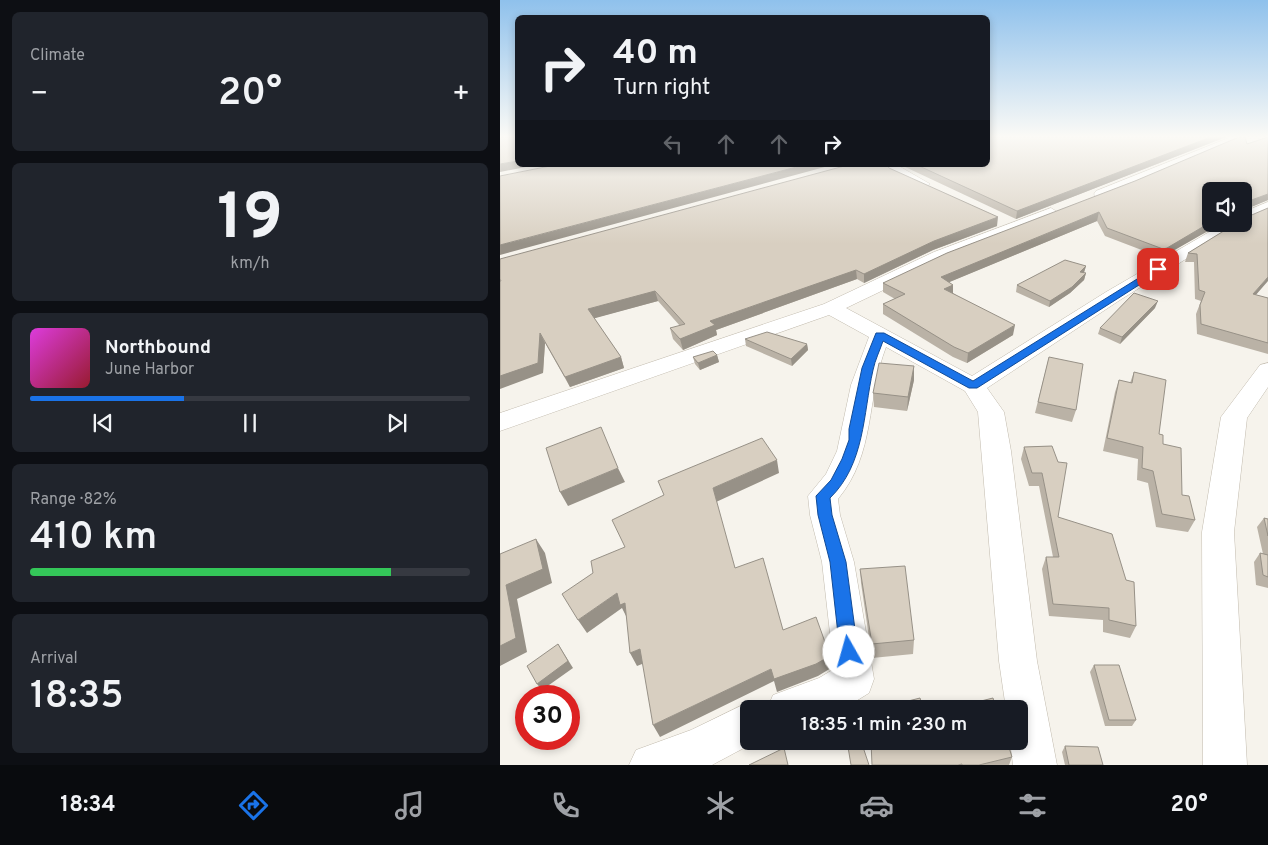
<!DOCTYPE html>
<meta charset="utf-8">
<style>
:root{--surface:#171b24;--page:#20242c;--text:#f1f3f6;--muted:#9ea1a6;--line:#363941;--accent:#1a73e8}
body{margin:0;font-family:Overpass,sans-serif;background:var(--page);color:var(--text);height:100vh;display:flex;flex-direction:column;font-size:19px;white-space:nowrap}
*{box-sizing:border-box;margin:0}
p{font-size:16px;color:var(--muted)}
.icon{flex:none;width:28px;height:28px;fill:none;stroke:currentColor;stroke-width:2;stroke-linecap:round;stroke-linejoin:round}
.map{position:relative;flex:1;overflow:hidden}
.drawer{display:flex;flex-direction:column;gap:12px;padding:12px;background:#0d0f14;width:500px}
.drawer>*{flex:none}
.guide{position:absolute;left:15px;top:15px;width:475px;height:152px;border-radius:8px;box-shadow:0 2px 8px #0003;background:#171b24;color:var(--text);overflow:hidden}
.fabs{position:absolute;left:702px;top:182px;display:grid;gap:10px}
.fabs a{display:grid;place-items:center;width:50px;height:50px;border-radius:8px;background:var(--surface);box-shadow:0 2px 8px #0003;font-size:25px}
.speed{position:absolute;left:15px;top:685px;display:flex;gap:10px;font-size:25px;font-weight:700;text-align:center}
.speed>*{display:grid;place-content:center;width:65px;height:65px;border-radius:50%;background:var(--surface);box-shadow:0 2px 8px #0003;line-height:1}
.speed .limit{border:8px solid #d22;background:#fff;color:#111}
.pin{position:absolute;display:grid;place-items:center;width:42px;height:42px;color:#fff;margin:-21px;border-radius:10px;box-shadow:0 2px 8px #0006}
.me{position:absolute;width:55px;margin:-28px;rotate:353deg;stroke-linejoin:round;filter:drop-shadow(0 0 4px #0008)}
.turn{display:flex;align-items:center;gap:18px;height:105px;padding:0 15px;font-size:22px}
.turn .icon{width:65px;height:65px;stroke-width:2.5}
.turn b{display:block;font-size:35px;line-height:42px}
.lanes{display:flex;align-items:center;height:48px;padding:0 15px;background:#0003;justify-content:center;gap:25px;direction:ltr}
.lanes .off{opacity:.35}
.big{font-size:38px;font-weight:600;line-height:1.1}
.drawer .card{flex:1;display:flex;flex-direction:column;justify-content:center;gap:8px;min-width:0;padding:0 18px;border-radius:8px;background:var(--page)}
.drawer .dial{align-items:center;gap:0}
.dial b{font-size:65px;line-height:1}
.song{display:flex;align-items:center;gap:15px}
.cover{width:60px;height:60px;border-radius:8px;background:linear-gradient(135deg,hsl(300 70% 55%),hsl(350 70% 35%))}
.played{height:5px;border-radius:2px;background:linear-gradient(90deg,var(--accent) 35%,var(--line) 35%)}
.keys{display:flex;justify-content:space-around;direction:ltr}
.heat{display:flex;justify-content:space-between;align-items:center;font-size:28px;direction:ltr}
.charge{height:8px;border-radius:4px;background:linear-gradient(90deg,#34c759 82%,var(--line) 0)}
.trip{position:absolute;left:240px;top:700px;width:288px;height:50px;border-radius:8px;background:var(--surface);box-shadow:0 2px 8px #0003;font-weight:600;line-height:50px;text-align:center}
.dock{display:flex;height:80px;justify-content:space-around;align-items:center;background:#090b0e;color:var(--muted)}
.dock .icon{width:35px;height:35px}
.dock .active{color:var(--accent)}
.dock b{font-size:22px;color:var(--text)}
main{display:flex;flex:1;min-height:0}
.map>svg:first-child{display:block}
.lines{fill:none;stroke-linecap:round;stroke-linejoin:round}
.street-casing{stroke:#c2bbae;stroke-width:1}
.street{fill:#fff;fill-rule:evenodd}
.wall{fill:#bab2a6}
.shaded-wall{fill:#979187}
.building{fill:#d8cfc1;stroke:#979187}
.route{fill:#1a73e8;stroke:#114b97}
</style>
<main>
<section class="drawer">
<div class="card"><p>Climate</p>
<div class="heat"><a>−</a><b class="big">20°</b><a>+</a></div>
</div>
<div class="card dial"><b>19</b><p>km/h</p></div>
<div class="card">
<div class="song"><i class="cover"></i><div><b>Northbound</b><p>June Harbor</p></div></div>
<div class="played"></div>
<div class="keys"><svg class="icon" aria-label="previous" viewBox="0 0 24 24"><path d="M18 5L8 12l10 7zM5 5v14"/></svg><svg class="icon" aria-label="pause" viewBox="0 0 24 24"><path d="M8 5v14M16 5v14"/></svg><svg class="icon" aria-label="next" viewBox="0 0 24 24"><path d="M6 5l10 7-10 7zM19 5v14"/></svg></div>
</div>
<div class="card"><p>Range · 82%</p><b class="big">410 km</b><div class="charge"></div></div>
<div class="card"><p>Arrival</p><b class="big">18:35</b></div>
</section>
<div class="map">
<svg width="768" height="765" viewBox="0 0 768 765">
<rect width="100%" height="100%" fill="#f6f3ec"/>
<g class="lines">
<g class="street-casing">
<path id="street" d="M731,137h16l-141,60h-10l-2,-3 2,-3z
M384,165h13l33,19 -7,4 -5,-1 -28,-13z
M768,202v10l-24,11v-11z
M551,208l8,5 -3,3 -110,44 -100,48 126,68 134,-84 117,-68h19l-122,76 -133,88 17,24 7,39 26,210 20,104h-44l-3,-24h9v-32h-13l-7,-48 -21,-249 -13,-21 -79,-44c-20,52 -10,106 -48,152l2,16 14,47 20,117 -5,14 -26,16h-76l6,-14 46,-17 15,-9 -12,-107 -12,-47 -2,-19 18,-22 11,-23 14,-66 18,-48 -40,-22 -329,116v-18l324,-109 110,-52z
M768,363v24l-21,31 -13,114 13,233h-44l-1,-233 19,-115 39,-52z
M249,702l15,7h-15v32h8l-45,24h-83l7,-15 55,-20z"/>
</g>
<use href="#street" class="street"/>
</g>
<path class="wall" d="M488,137h238l-210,82 -115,-54h87z
M768,137v63l-22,9 -1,5 -1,4v-27l-33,33h9l-56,32 -4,1 -55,-21 -8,-15 -148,61 4,3v8l60,42 -46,28 -14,-6 -70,-43v-10l12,-5 -12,-7v-9z
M389,168l108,58 -64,24 -69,33 -7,-4 -141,51 1,5 -34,15 -10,-11 -3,-11 10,-2 -22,-25 -64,17 27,39 3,11 -54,19 -25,-44 -2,30 -42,-92z
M735,224l21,71 12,3v56l-71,-20 -1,-20 5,-13 -6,-2 -1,-37h-9l3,-9z
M586,266l-2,7h2l-2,7 -14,13 -21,14 -33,-15 1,-7z
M655,308l-35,36 -22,-10 2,-6z
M245,339l62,5 1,6 -16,16 -46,-20z
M217,355l2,7 -19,8 -5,-6 -2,-7z
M549,357l27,53 -4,12 -37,-9z
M414,366v14l-7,31 -33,-4 -1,-14z
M634,372l25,62 23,61 13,25 -7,12 -32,-5 -8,-44 -11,-3 1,-21 -35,-8 12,-59 4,-12 11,3z
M552,446l6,71 78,109 -6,12 -27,-6v-12l-54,-4 -7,-47 4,-12h7l-14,-71h-10l-8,-27 3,-12z
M764,518l4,1v69l-12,-3 -2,-23 6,-9 3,1 -6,-27z
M360,569l54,71 -1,14 -41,4 -11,-75z
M594,665l42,55 -4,6h-27l-15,-54z
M565,746l38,19h-38l-3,-13z
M512,757l-3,8h-137z"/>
<path class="shaded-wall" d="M711,137h15l-210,82 1,-8z
M18,161v4h18l-36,7v-8z
M304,165h28l-332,90v-10z
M768,194v6l-24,10 2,-8z
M599,212l-2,9 -157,65 1,-9z
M498,217l-1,9 -64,24 -69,33v-9l70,-33z
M711,222v2h9l-56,32 -4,1 3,-8z
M586,266l-2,6 -6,6 2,-6z
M356,270l1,9 -141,51 1,5 -34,15 -3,-11 30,-18z
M586,273l-2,7 -14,13 -21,14 1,-6z
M768,277v4l-20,23 5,-10z
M453,285v9l-9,-5z
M155,291l3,10 -66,18 -4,-10z
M658,301l-3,7 -35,36 2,-7z
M515,325l-2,10 -46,28 1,-10z
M40,333l5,10 -2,30 -43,16v-13z
M307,344l1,6 -16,16 -1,-7z
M217,355l2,7 -19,8 -2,-7z
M121,357l3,11 -54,19 -5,-10z
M414,366v14l-7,31 1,-14z
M277,460l2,13 -63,29 -3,-14z
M118,468l7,14 -57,24 -8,-14z
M36,539l9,14 7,30 -35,16 10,53 -27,14v-20l6,-61z
M117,593l8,10 2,15 -5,-10 -35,25 -9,-13z
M58,644l15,24 -31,22 -5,-6z
M140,649l7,13 -10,4 -7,-13z
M330,656l1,12 -13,8 -41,16 -3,-11 -114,56 -7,-12 118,-56z"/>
<path class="building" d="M0,137h18v24l-18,3z
M488,137h223l-194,74 -100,-46h71z
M739,137h6l2,7 21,-7v57l-22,8 -1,12h-1v-23h-33v31l-44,26 -4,1 -56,-21 -8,-16 -158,65 12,8 -9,4 71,36 -47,28 -14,-6 -71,-43 22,-10 -22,-11 64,-30 188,-72z
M55,165h249l-304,80v-69z
M348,165h39l2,3 109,49 -64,24 -70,33 -8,-4 -146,51 5,4 -35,14 -10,-11 15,-4 -30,-33 -67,18 33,48 -56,20 -25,-44 -2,30 -38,13v-95h1l-1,-2v-20z
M768,208v69l-15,17 15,4v45l-67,-19 -1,-19 5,-13 -6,-2 -2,-36 -9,-1 47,-29h9v-5l3,-2z
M565,260l21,6 -6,6 6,1 -14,14 -22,14 -33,-16z
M634,293l24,8 -36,36 -22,-9z
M267,332l40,12 -16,15 -46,-20z
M213,351l4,4 -19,8 -5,-6z
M549,357l34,7 -7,46 -38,-8z
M379,363l35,3 -6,31 -35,-4z
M634,372l32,8 -7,54 4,1v9l18,4 1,47 7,1 6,24 -33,-6 -9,-43 -11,-3 1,-21 -36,-9 12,-58 13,3z
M101,427l17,41 -58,24 -14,-44z
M262,438l15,22 -64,28 22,80 28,-10 20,72 33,-13 14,39 -14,8 -42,15 -3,-10 -118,56 -13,-76 -10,4 -5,-50 -5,2 -3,-12 -39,27 -16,-26 31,-21 -2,-12 34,-14 -13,-27 52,-25 -6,-14z
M552,446l6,16 9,1 -9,54 54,17 14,46 8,2 2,44 -27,-6v-12l-56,-4 -7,-47h13l-17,-84h-10l-8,-26z
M764,518l4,1v17z
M36,539l7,30 -37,16 10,53 -16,8v-92z
M760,553l8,2v22l-5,-2z
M405,566l9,74 -42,4 -12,-75z
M58,644l10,17 -31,23 -10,-18z
M594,665h25l17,55h-27z
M420,698l3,11h-46z
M493,698l3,11h-47z
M347,741h14l8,24h-18z
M371,741h136l5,16 -33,8h-17v-1l-4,1h-86z
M565,746l33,1 5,18h-34z
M284,748l4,17h-39z"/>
<linearGradient id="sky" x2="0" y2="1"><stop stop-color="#8fc1ec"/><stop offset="0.56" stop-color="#fbfaf6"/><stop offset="1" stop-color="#fbfaf6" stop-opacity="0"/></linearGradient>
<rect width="768" height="244" fill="url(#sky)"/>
<path class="route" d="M658,266l3,1v4l-184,117h-8l-86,-47c-3,9 -8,19 -10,29 -10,44 -8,94 -43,128l2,17 14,47 12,90 -2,7 -7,2 -6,-2 -3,-7 -10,-90 -12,-47 -2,-19 15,-16 11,-21 7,-19v-11l13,-61 14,-35h8l89,48z"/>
</svg>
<div class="fabs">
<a><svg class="icon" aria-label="sound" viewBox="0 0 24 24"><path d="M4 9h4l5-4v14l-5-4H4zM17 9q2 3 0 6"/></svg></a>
</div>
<div class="speed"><div class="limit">30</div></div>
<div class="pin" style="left:658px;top:269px;background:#d93025"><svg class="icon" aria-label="arrive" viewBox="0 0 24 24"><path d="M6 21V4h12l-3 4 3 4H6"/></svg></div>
<svg class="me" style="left:349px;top:652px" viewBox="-20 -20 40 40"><circle r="19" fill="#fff"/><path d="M0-13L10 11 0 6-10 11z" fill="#1a73e8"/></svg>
<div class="trip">18:35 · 1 min · 230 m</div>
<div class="guide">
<div class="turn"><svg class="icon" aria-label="right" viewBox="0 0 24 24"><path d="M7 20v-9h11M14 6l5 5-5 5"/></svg><div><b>40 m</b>Turn right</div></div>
<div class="lanes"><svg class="icon off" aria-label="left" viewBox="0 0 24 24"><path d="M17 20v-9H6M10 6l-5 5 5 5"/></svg><svg class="icon off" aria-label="ahead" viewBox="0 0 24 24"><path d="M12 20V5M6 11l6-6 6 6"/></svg><svg class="icon off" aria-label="ahead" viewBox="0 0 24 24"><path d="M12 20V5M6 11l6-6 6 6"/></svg><svg class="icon" aria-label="right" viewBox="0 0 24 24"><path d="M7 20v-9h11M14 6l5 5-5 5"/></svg></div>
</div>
</div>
</main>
<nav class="dock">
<b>18:34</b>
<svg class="icon active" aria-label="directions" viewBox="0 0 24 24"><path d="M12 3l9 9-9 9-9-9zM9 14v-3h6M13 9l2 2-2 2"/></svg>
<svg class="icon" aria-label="music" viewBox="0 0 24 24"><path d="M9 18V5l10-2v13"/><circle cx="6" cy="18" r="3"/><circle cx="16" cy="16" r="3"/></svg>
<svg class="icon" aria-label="phone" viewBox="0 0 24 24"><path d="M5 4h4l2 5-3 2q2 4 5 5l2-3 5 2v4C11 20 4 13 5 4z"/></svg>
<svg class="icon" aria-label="climate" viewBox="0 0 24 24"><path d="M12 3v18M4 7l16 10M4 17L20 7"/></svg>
<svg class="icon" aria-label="car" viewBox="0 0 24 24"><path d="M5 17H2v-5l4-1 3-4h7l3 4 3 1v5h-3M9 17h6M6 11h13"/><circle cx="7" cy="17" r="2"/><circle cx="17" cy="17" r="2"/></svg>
<svg class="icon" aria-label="filters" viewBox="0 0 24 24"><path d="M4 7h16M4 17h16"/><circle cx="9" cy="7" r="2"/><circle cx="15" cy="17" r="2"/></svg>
<b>20°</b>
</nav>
